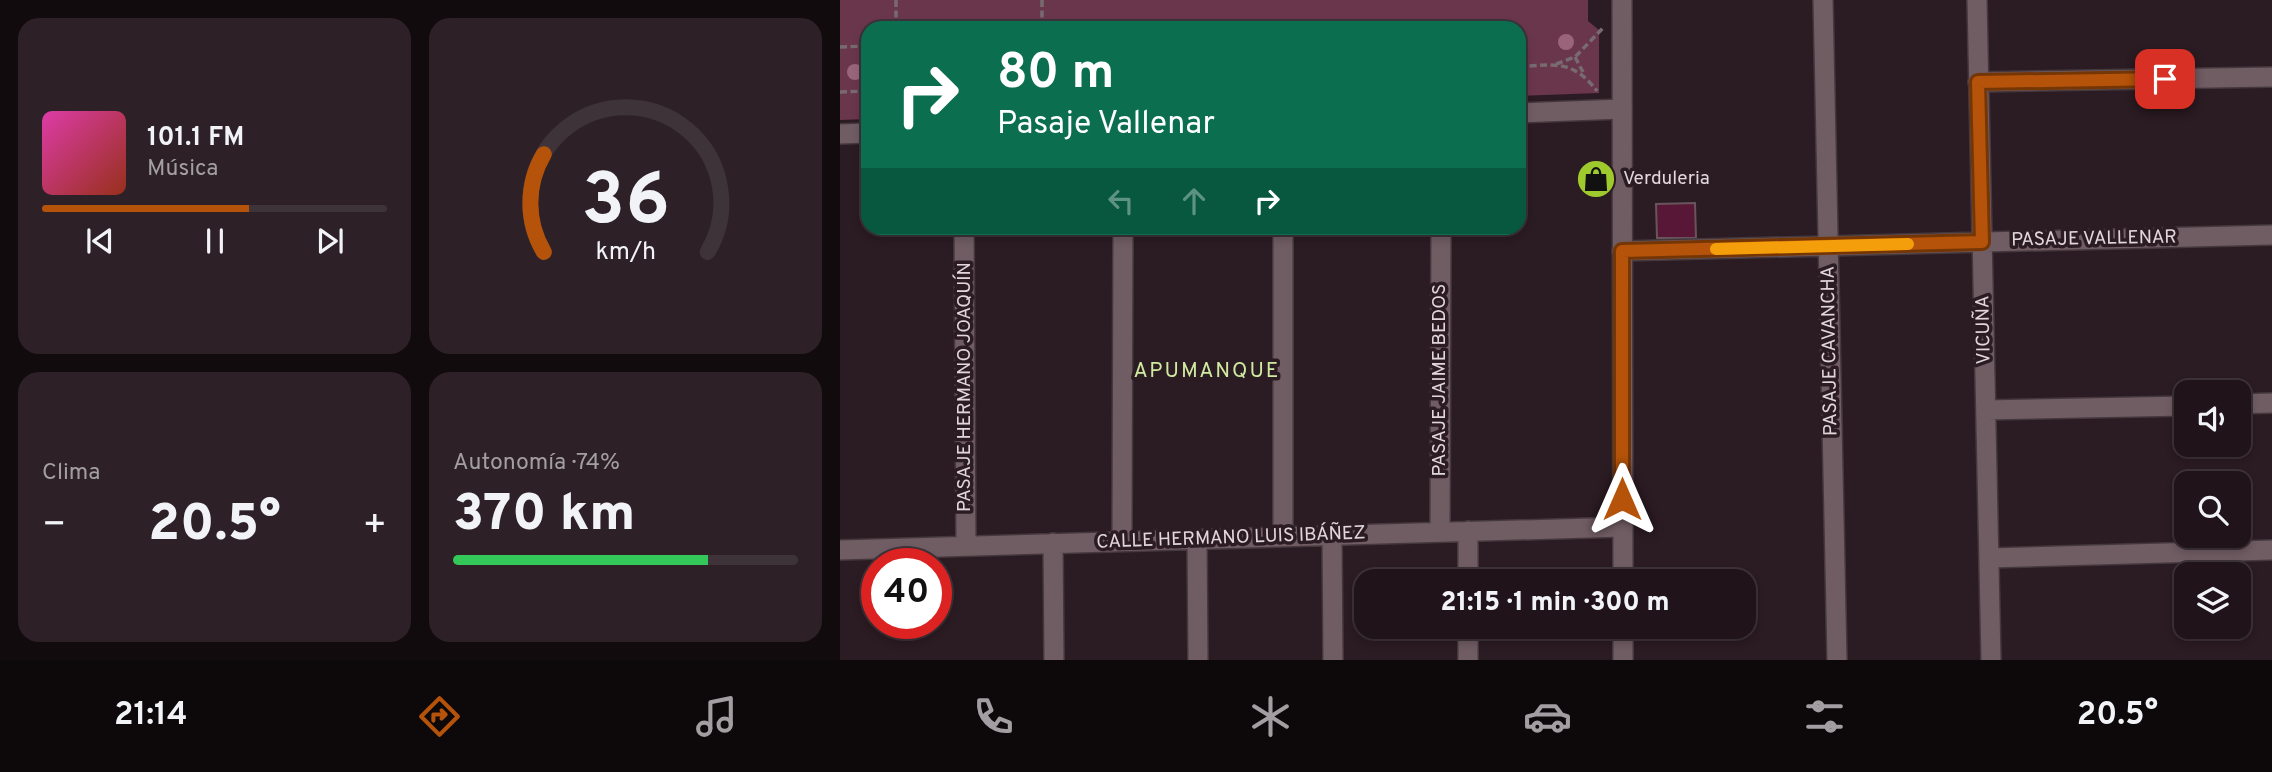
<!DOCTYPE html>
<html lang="es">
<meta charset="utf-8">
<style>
:root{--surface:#20141a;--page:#2d2127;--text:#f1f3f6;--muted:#a29ea2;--line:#3d3339;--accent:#b45309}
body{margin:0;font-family:Overpass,sans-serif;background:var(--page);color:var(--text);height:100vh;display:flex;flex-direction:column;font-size:26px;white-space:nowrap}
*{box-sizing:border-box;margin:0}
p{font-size:23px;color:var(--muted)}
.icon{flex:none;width:38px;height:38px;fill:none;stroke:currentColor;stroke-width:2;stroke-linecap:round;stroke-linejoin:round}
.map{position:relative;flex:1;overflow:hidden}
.sheet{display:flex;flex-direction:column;gap:18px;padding:18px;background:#120b0e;width:840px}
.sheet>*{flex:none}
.banner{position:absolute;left:21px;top:21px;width:665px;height:214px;border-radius:21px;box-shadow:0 4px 10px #0003,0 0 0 2px var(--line);background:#0b6e4f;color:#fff;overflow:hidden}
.tools{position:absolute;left:1334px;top:380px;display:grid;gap:14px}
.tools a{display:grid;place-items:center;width:77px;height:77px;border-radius:14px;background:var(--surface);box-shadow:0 4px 10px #0003,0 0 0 2px var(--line);font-size:35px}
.speed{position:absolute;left:21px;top:548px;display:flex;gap:14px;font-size:35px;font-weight:700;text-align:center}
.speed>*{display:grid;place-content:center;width:91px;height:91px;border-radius:50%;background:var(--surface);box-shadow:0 4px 10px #0003,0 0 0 2px var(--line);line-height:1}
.speed .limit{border:10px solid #d22;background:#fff;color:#111}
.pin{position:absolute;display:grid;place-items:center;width:60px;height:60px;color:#fff;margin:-30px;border-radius:14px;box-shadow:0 4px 10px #0006}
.me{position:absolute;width:77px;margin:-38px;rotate:0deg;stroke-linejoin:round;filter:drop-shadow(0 0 5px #0008)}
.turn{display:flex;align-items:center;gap:24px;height:147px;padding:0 21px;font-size:32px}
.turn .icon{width:91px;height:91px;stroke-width:2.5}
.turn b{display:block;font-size:49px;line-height:60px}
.lanes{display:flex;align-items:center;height:66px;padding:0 21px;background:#0003;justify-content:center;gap:35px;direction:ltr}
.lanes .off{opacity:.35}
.big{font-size:52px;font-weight:800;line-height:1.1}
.sheet .card{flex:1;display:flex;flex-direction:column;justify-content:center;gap:10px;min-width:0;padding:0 24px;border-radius:21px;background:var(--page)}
.sheet .dial{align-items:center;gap:0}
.dial svg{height:182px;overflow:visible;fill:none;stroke:var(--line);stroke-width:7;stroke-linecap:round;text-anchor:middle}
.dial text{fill:var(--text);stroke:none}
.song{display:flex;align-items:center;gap:21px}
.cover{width:84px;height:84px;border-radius:10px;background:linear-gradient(135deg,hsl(320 70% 55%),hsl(10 70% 35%))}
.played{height:7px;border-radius:4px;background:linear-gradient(90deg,var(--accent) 60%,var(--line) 60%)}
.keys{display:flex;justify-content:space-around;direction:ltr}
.heat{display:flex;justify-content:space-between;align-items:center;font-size:38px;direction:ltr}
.charge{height:10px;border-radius:5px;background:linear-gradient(90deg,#34c759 74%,var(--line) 0)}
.sheet .tiles{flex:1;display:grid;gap:18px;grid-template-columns:repeat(2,1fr)}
.trip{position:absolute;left:514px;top:569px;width:402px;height:70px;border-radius:21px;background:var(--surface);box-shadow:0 4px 10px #0003,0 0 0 2px var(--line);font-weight:800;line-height:70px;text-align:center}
.tabs{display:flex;height:112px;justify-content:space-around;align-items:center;background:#0d080a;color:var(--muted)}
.tabs .icon{width:49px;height:49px}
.tabs .active{color:var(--accent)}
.tabs b{font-size:32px;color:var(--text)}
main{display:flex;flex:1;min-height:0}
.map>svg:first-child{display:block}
.green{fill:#6a364c}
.building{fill:#591737;stroke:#68555c;stroke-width:2}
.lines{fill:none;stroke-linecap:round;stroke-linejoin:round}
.minor-casing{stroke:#44383d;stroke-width:22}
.tertiary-casing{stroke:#44383d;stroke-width:22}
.path{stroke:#786b70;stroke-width:3.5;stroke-dasharray:7 3.5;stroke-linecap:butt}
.minor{stroke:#705c63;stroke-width:19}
.tertiary{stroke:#705c63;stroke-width:19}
.tree{fill:#9a657b}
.route-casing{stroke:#753606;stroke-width:18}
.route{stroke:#b45309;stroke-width:12}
.slow{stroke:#f59e0b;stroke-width:12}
.labels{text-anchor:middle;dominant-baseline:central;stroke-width:7;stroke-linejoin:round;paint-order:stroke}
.poi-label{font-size:19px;fill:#e1d6da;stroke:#2b1b22;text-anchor:start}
.street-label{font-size:19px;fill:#e1d6da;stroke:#2b1b22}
.neighbourhood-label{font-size:21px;letter-spacing:2px;fill:#d0eaa0;stroke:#2b1b22}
</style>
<main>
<section class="sheet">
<div class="tiles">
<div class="card">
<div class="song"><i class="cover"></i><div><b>101.1 FM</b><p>Música</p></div></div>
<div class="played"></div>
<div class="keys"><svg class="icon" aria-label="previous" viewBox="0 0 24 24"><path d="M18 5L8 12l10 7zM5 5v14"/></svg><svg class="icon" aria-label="pause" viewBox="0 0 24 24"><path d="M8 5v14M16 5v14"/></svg><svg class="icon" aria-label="next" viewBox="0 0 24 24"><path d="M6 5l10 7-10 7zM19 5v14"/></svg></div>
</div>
<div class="card dial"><svg viewBox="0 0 100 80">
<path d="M14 69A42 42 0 1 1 86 69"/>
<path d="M14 69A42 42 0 0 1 14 26" stroke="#b45309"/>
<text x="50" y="56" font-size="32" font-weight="700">36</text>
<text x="50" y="72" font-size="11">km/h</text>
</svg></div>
<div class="card"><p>Clima</p>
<div class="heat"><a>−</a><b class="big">20.5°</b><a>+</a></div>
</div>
<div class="card"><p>Autonomía · 74%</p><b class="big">370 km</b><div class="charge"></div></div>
</div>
</section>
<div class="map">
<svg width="1432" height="660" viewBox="0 0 1432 660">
<rect width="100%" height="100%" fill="#2b1b22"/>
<path class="green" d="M0,0h748v21l11,9v63l-80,3v-68h-651v91l-28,1z"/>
<path class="building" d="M855,203l1,35h-39l-1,-34z"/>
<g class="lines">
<g class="minor-casing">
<path id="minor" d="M983,0l14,660
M1137,0l14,660
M1138,82l294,-5
M679,113l103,-4
M0,134l28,-1
M124,228l2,318
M782,251l650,-16
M1398,404l34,-1
M1146,410l200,-4
M600,532l1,-304
M492,535l1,125
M443,537v-309
M357,539l1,121
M282,541l1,-313
M213,543l1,117
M0,550l783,-23
M1149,558l283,-8
M628,581v-50
M628,660v-34"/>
</g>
<g class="tertiary-casing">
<path id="tertiary" d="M782,0l1,581
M783,626v34"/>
</g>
<path class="path" d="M56,0v28
M202,0v28
M0,47l28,-1
M735,57l8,15
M716,64l19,-7 28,-29
M679,67c37,-3 54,-7 78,24
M0,92l28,-1"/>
<use href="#minor" class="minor"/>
<use href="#tertiary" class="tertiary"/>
</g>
<g class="tree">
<circle cx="726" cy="42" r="8"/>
<circle cx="15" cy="72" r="8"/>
</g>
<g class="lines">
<g class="route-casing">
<path id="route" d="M782,499v-248l360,-9 -4,-160 187,-3"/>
</g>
<use href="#route" class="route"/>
<path class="slow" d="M876,249l192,-5"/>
</g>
<defs>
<g id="shop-disc" transform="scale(2.0125)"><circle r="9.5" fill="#9fca2d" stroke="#2b1b22"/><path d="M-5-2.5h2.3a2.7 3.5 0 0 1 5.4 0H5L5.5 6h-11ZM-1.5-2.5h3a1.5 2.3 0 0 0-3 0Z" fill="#111"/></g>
</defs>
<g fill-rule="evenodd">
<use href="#shop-disc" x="756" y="179"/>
</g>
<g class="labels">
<g class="poi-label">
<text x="783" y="179">Verduleria</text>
</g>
<g class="street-label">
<text transform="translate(1254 239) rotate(-1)">PASAJE VALLENAR</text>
<text transform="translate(1144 330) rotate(-91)">VICUÑA</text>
<text transform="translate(990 351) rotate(-91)">PASAJE CAVANCHA</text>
<text transform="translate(600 380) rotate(-90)">PASAJE JAIME BEDOS</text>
<text transform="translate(125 387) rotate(-90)">PASAJE HERMANO JOAQUÍN</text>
<text transform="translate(391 538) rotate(-2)">CALLE HERMANO LUIS IBÁÑEZ</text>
</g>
<g class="neighbourhood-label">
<text x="367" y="371">APUMANQUE</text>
</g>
</g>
</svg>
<div class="tools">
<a><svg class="icon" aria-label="sound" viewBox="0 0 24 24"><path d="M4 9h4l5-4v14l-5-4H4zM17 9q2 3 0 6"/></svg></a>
<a><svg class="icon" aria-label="search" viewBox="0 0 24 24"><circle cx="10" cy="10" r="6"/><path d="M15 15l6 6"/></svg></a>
<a><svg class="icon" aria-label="layers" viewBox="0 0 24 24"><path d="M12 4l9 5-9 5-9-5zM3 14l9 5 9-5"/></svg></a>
</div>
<div class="speed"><div class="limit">40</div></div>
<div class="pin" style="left:1325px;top:79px;background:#d93025"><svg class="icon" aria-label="arrive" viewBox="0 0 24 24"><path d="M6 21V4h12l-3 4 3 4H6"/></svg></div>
<svg class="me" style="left:782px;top:499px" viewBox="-20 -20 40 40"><path d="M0-17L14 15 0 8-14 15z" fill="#b45309" stroke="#fff" stroke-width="4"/></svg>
<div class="trip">21:15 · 1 min · 300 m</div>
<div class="banner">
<div class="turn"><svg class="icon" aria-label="right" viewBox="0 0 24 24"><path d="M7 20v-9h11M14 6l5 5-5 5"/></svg><div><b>80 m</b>Pasaje Vallenar</div></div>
<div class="lanes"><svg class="icon off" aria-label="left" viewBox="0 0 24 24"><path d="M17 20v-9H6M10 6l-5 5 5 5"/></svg><svg class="icon off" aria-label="ahead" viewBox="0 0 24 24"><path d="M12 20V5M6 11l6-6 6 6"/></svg><svg class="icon" aria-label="right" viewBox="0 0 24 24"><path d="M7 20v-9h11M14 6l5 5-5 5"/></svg></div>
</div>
</div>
</main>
<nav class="tabs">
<b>21:14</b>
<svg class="icon active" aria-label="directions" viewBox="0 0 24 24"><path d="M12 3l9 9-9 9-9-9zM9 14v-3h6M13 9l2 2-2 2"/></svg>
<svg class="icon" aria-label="music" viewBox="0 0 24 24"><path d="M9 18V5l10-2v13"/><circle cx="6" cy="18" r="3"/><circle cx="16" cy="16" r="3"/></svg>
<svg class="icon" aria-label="phone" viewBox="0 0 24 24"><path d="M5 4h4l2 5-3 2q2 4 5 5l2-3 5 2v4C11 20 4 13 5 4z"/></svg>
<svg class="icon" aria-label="climate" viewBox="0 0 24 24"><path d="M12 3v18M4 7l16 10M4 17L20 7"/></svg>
<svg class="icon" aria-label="car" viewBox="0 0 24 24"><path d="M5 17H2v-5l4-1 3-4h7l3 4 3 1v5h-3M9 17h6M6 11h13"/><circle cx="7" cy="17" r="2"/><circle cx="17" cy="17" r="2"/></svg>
<svg class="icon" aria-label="filters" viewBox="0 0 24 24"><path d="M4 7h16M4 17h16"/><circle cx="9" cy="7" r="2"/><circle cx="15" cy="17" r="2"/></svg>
<b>20.5°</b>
</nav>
